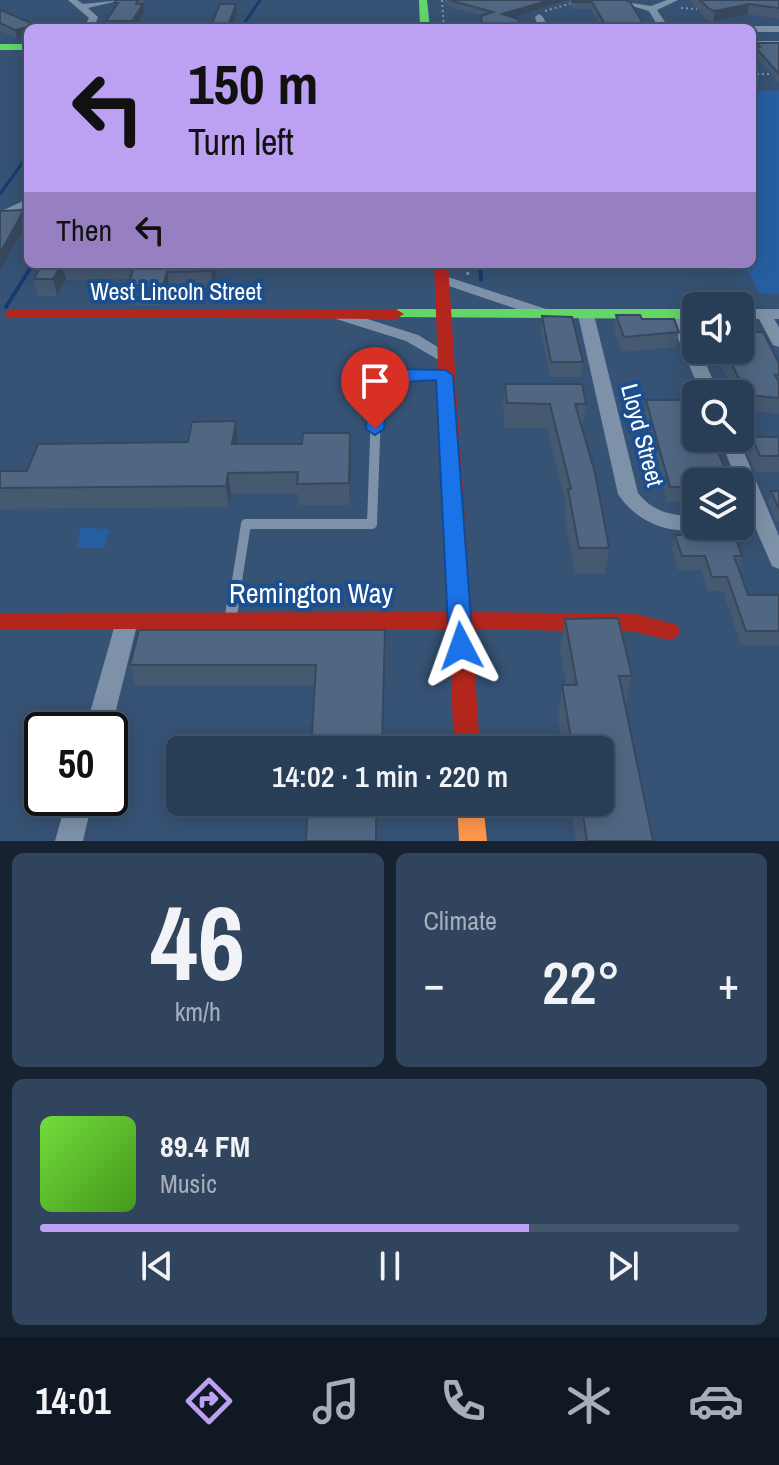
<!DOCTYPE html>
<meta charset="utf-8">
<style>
:root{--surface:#283e57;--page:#30455d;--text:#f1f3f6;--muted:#a5aeba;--line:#44576d;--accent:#bca0f2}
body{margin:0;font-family:"Archivo Narrow",sans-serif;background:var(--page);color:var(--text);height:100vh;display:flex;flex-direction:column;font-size:30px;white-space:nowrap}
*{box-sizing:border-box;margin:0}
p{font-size:26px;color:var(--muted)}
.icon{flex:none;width:44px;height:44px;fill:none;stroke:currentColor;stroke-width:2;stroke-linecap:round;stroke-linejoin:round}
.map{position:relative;height:841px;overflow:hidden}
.side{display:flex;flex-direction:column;gap:12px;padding:12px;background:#162230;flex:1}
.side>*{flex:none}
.top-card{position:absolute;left:24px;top:24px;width:732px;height:244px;border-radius:12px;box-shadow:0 4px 20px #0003,0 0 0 2px var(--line);background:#bca0f2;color:#111;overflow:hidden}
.controls{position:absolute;left:682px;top:292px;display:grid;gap:16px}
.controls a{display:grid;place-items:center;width:72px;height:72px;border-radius:12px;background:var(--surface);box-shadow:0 4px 20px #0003,0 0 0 2px var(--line);font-size:40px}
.speed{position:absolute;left:24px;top:712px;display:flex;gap:16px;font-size:40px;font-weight:700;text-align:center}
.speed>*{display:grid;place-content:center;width:104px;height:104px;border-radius:50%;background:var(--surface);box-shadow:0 4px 20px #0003,0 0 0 2px var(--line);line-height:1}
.speed .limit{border:4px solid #111;border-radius:12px;background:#fff;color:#111}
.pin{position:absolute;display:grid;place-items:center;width:68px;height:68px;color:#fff;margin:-82px -34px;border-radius:50% 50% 50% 0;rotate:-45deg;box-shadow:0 0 8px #0007}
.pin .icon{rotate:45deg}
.me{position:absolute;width:88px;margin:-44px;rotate:356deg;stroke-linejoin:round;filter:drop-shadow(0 0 6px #0008)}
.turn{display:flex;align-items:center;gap:28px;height:168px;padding:0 32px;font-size:36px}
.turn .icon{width:104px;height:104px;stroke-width:2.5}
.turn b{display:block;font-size:56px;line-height:68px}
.then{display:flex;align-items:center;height:76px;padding:0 32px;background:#0003;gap:16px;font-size:30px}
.big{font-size:60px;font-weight:600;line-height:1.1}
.side .card{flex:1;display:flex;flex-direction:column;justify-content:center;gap:12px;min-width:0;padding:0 28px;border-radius:12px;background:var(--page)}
.side .dial{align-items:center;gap:0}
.dial b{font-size:104px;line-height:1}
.song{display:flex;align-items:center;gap:24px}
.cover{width:96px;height:96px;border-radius:12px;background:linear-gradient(135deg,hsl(100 70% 55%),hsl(100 70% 35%))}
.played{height:8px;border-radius:4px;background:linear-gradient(90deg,var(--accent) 70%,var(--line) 70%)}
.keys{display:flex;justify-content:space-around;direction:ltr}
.heat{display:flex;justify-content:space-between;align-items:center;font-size:44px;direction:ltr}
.side .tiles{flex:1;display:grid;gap:12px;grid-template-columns:1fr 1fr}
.card:last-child{grid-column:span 2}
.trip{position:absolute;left:166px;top:736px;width:448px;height:80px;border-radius:12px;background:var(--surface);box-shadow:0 4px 20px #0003,0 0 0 2px var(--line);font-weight:600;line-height:80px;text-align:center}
.menu{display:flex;height:128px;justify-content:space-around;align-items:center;background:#101923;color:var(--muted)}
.menu .icon{width:56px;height:56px}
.menu .active{color:var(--accent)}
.menu b{font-size:36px;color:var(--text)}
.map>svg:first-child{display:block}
.green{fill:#265fa1}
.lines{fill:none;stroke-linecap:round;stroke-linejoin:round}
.stream-far1{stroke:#153c6e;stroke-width:3}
.stream{stroke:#153c6e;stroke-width:4}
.path-far1{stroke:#7d92a8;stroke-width:2;stroke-dasharray:2 3;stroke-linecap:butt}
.path{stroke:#7d92a8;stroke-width:3;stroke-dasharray:3 5;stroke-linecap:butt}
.lane-far3{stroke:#7d92a8;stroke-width:6}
.lane-far2{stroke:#7d92a8;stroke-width:8}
.lane-far1{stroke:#7d92a8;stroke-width:10}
.lane{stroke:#7d92a8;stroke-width:12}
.street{fill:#7d92a8;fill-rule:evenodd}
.fast{fill:#63d668;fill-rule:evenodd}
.slow{fill:#ff974d;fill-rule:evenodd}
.jam{fill:#b3261e;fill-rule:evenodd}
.wall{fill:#455971}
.shaded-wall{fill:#38485c}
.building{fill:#506783;stroke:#38485c;stroke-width:2}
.route{fill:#1a73e8;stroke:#114b97;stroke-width:2}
.labels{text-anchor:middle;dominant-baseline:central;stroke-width:8;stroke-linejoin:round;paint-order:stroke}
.street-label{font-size:24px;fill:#fff;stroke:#1b4f8f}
.near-street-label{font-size:28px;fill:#fff;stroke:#1b4f8f}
</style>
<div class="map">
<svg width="779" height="841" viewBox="0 0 779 841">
<rect width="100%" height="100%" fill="#365274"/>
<path class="green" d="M752,91h27v203h-19l-16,-30h8z
M80,528l30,1 -6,19h-27z"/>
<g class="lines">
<path class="stream-far1" d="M248,28l-3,-6 15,-22
M0,194l28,-39"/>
<path class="stream" d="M480,264l1,16
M6,307l27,-43"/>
<path class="path-far1" d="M442,0l2,28
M681,8l16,1
M545,11l27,-8
M752,74h27"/>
<path class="path" d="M467,264l1,11
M703,302h32"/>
<path class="lane-far3" d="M0,215l28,-13"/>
<path class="lane-far2" d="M377,385v-5l17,-6 51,1"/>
<path class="lane-far1" d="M236,587l10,-63h126l5,-141"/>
<path class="lane" d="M230,621l6,-36"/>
<path class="street" d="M68,0h9l6,4 39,-4 -34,8 10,9 -4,11h-10l5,-10z
M612,0l39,6 16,-6h11l-21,10 12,18h-10l-10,-17z
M539,14l4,3 5,11h-10l-3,-11z
M752,26h27v6h-27v-4h-4z
M752,41h27v6h-27z
M442,275l113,37 2,3 -2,3h-12l-106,-36v-6z
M676,309c12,5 20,28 20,41h4l19,44h-18l-33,-80z
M740,309h39v10h-5l5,8v20l-6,-2 -14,-26h-19z
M339,310l79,25 33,20 -2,4h-12l-31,-18 -73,-23 -2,-3 2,-3z
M586,310l8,5 44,178c15,19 34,23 58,23v10l7,2c-32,9 -68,-7 -85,-34l-40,-179z
M720,438h18l41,98v33l-7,-3 -17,-39 -15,2 -8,-3h8v-11l10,-1 -10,-32h-3z
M127,613l8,2 3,6 -27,109h-26l31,-109 3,-6z
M67,798h26l-10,43h-28z"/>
<path class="fast" d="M419,0h8l3,28h-10z
M0,44h28v6h-28z
M396,309h300v10l-306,-2 -2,-3 2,-3z"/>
<path class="slow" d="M457,802h26l4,39h-28z"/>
<path class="jam" d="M434,264h14l23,348 165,2 41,11 3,6 -3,6 -8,3 -33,-8 -164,-3 8,121h-26l-5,-121h-449v-16l448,-1z
M13,309h383l8,5 -8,5 -389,-2 -2,-3 2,-3z"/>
</g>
<path class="wall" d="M116,0h29l-3,4 2,9 -9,15h-27l-2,-7 9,-13 -1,-5z
M444,0h181l21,28h-44l-11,-19h-18l-4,-8 -55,16 7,11h-39v-12l-38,-11z
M689,0h90v19l-32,-5 -34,8 -6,-2z
M0,10l28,18v8l-11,3 -17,-8z
M757,43h22v40l-25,-29z
M42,264h176l-5,24 -43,1 -5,16h-35l-3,-17 3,-9 -64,1 -9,16h-19l-4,-17z
M616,315l26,4 37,13 -3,15 -55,5 -7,-22z
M542,316l41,46 -2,15h-31l-9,-46z
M715,350h25l39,13v51l-36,-4 -3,-5v-11h-5l-20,-42z
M505,384l81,20 -4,25 27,119 -4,26h-30l-11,-59 2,-9 -19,-78h-42l-2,-20z
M646,400l50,82v19l-29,1 -23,-88z
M752,437h27v35h-24l-8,-19z
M238,442v2l113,10 -1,51h-51l-1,-11h-67l-2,13 -229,2v-38h27z
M771,491h8v30h-3l-8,-19z
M706,528l36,28 -3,13 9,26h31v50h-38l-18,-54h-15l-7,-21h-23l-6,-21 3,-14h29z
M565,619l67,57 -7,31 28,134h-77l-6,-39h30v-52h-38l-4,-33 4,-32h4l-6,-35z
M385,630l-3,120h-71l3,-64h-179l-5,-21z"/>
<path class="shaded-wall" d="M550,0h19l-67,21v-7z
M143,4l1,9 -9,15h-2l-1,-7z
M236,4l1,10 -6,14h-4z
M749,4l-2,10 -34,8 2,-11z
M36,25v3h-8v8l-11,3 -2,-9z
M24,210l3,12 -27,49v-18z
M62,264l4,16 -9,16 -4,-17z
M212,264h6l-5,24 -2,-17z
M167,272l3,17 -5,16 -3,-17z
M236,421l2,21 -4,24 -2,-22z
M350,433l1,21 -1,51 -1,-22z
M228,473l3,21 -2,13 -3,-21z"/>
<path class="building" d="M116,0h22l-2,4h7l-11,17h-26l12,-18h-4z
M449,0h101l-48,14 16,5 3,9h-38l-2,-12 12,-4z
M572,0h53l5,2 16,26h-39l-15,-26h-19z
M700,0h79v8l-30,-4 -34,7 -6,-2z
M220,4h16l-9,24h-17z
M0,10l36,15 -21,5 -15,-7z
M757,43h22v31l-24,-27h5z
M24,210l-24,43v-42z
M42,264h20l-9,15h-19z
M135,264h77l-1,7 -44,1 -5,16h-35z
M744,314l9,18h10l16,31v12h-4l4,7v16l-32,-3 -22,-45h15v-35z
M616,315h24l2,4h32l5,13 -55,5z
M542,316l30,1 11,45h-32z
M505,384h77l4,20h-11l20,69 14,75h-30l-11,-59h3l-21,-85 -43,-1z
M646,400h49l1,38h16l19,44h-35v5h-26z
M236,421l-4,23h70l1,-11h47l-1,50 -52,1 1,-12 -70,1 -2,13 -226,2v-17h27l11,-27 150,-2 4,-20z
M752,437h27v19h-19z
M771,491h8v18z
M706,528h26l10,28h-8l14,39h31v36h-33l-19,-54h-15l-7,-21h-23l-7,-21h33z
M618,618l14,58h-13l34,165h-66l-6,-39h19v-52h-27l-11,-65h15l-12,-66z
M139,630h246l-3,114h-5v6h-66l5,-85h-186z
M308,802h68v39h-70z"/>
<path class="route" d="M394,369l51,1 8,5 20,271 -4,7h-16l-4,-7 -13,-266 -50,3 -2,46 -9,6 -9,-6 3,-49z"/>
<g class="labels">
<g class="street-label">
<text x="176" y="291">West Lincoln Street</text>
<text transform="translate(643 435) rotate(75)">Lloyd Street</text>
</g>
<g class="near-street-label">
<text x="311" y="593">Remington Way</text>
</g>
</g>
</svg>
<div class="controls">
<a><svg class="icon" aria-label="sound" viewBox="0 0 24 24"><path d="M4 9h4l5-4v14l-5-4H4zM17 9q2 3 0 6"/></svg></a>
<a><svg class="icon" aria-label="search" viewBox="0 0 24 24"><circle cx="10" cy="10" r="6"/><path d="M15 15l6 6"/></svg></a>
<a><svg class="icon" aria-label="layers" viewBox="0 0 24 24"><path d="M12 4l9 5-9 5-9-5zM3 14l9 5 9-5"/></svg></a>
</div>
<div class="speed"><div class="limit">50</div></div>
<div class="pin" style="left:375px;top:429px;background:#d93025"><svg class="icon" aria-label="arrive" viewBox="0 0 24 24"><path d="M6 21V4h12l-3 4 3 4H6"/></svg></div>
<svg class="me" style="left:461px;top:646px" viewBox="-20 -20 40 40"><path d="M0-17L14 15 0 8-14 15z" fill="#1a73e8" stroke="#fff" stroke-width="4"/></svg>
<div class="trip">14:02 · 1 min · 220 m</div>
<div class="top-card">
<div class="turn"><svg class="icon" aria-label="left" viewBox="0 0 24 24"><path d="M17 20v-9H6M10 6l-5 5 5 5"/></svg><div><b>150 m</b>Turn left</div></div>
<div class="then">Then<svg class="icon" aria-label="left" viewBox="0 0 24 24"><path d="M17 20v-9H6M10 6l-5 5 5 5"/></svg></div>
</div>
</div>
<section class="side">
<div class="tiles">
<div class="card dial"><b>46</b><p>km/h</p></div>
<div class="card"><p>Climate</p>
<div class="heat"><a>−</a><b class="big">22°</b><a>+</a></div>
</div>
<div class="card">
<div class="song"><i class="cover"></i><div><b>89.4 FM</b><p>Music</p></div></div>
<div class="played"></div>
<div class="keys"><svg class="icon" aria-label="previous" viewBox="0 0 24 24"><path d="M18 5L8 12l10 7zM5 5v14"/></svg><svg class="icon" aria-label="pause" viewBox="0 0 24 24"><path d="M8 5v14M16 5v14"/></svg><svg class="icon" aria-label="next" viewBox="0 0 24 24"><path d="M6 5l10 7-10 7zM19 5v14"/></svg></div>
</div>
</div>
</section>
<nav class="menu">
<b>14:01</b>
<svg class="icon active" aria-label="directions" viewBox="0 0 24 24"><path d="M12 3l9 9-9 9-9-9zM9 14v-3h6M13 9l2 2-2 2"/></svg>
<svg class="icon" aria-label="music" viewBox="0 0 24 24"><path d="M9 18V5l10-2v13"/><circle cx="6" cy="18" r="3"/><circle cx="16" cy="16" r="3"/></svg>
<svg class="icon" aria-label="phone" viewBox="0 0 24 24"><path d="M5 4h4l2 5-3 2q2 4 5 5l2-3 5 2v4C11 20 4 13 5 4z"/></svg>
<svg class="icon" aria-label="climate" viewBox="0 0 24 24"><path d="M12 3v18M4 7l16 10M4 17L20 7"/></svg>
<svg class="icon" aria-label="car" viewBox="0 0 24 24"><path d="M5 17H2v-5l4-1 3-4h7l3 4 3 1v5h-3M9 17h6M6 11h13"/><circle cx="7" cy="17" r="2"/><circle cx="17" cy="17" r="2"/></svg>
</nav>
